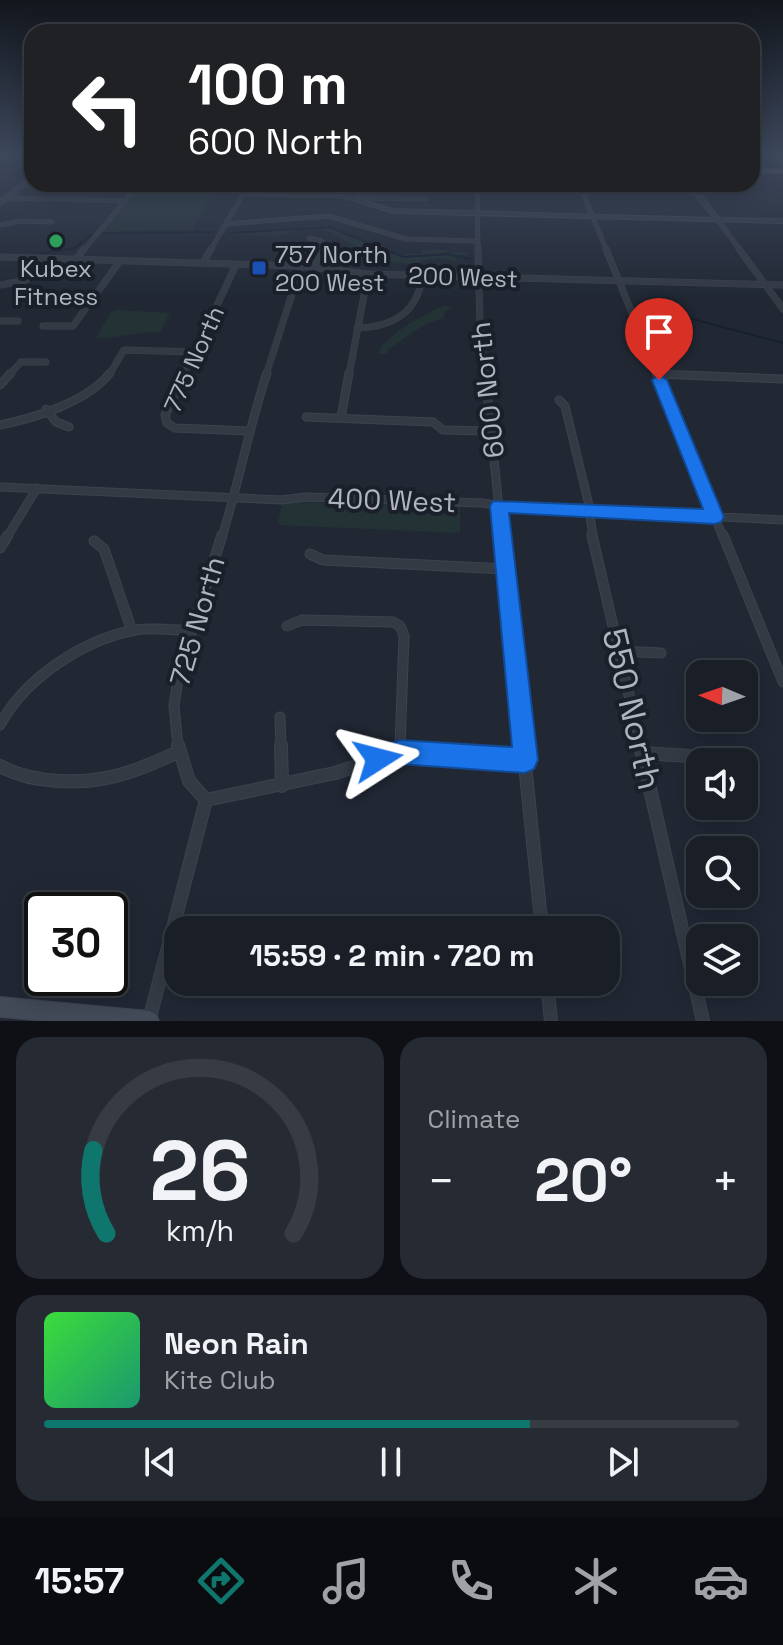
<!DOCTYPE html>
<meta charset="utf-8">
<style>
:root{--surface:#191e27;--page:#262b33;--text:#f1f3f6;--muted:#9fa2a7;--line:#373c44;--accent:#0f766e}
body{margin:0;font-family:"Space Grotesk",sans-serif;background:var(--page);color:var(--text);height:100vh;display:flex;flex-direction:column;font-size:30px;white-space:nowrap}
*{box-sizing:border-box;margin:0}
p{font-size:26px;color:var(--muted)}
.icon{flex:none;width:44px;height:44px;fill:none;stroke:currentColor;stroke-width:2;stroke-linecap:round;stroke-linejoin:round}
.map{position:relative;height:1021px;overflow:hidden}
.side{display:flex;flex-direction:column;gap:16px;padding:16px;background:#0e1015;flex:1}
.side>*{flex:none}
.hud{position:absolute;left:24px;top:24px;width:736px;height:168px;border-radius:24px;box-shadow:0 4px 20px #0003,0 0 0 2px var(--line);background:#202124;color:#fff;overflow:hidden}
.needle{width:52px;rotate:272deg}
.controls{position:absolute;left:686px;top:660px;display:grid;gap:16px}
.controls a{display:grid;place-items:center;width:72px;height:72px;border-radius:16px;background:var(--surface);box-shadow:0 4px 20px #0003,0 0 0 2px var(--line);font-size:40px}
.speed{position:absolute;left:24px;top:892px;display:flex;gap:16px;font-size:40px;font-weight:700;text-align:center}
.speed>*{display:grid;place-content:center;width:104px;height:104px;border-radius:50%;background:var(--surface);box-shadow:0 4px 20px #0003,0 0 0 2px var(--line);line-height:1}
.speed .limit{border:4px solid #111;border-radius:12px;background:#fff;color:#111}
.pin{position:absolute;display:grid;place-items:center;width:68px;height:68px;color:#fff;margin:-82px -34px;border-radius:50% 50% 50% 0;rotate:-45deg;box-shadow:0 0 8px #0007}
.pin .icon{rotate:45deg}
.me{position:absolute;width:88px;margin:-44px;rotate:81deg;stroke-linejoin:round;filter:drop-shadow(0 0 6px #0008)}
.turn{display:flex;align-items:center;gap:28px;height:168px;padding:0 32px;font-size:36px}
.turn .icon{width:104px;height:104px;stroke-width:2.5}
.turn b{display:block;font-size:56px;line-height:68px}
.big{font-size:60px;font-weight:700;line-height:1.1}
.side .widget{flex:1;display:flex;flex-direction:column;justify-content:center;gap:12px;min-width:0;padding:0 28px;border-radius:24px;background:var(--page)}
.side .dial{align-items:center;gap:0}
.dial svg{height:208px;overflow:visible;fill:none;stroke:var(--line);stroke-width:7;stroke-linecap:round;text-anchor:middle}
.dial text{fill:var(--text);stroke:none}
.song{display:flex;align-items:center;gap:24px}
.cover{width:96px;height:96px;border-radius:12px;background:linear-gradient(135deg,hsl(120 70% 55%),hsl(160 70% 35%))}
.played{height:8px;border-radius:4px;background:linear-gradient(90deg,var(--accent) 70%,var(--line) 70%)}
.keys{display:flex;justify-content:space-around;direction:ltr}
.heat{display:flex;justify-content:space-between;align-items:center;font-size:44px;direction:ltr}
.side .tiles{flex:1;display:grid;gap:16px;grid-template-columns:1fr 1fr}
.widget:last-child{grid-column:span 2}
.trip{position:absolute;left:164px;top:916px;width:456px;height:80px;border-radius:24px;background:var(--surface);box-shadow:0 4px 20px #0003,0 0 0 2px var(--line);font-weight:700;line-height:80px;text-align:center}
.tab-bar{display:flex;height:128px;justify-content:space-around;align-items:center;background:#0a0c10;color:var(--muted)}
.tab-bar .icon{width:56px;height:56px}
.tab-bar .selected{color:var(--accent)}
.tab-bar b{font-size:36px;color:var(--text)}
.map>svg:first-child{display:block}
.green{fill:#233235}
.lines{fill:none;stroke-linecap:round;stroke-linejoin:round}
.stream{stroke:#162030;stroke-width:2}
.minor-far4-casing{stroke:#3d434e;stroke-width:5}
.minor-far3-casing{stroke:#3d434e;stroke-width:7}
.minor-far2-casing{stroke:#3d434e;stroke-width:9}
.minor-far1-casing{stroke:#3d434e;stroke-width:11}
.minor-casing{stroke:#3d434e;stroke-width:14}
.tertiary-casing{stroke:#3d434e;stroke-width:2}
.secondary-casing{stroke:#3d434e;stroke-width:2}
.primary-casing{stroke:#3d434e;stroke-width:2}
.minor-far4{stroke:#343a44;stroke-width:4}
.minor-far3{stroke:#343a44;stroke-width:6}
.minor-far2{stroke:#343a44;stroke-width:7}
.minor-far1{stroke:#343a44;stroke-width:9}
.minor{stroke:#343a44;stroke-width:12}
.tertiary{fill:#343a44;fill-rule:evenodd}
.secondary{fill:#424957;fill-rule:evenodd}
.primary{fill:#525965;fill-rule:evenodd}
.route{fill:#1a73e8;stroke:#114b97;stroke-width:2}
.leisure-dot{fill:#2e9e5b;stroke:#1a1f29;stroke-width:3}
.transit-dot{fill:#1a4fb4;stroke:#1a1f29;stroke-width:3}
.labels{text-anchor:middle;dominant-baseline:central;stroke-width:8;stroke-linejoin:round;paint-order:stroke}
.far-poi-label{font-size:24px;fill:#aeb5c1;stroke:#1a1f29;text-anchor:start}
.far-street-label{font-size:24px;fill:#aeb5c1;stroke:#1a1f29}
.street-label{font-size:28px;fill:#aeb5c1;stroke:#1a1f29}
.near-street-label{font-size:34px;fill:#aeb5c1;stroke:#1a1f29}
</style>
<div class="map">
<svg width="783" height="1021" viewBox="0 0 783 1021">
<rect width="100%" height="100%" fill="#212834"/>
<path class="green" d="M141,184h78l-27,46 -91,2z
M326,225l36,14 1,4 24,11h35v-4h24l2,3 17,-1 4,3h-14l2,6c-5,0 -9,-3 -15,-3 -8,0 -12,3 -20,2l-5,5 -37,-5v-8l-14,-1 -45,-23 -21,1 -23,8 -51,-3z
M445,305l8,3 -8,3 -2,7 -19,7 -35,24 -3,5h-8c6,-19 49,-41 67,-49z
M118,310l52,3 -10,19c-23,-1 -41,6 -64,6l15,-26z
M282,502l178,4v27l-182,-8z"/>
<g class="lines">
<path class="stream" d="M102,233l112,-1
M230,233l99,-6 75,30 43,-3 23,5
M41,253l34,-5 16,-13
M644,306l139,37"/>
<g class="minor-far4-casing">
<path id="minor-far4" d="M776,155l7,7
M313,184l46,1
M477,184l1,67
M579,184l28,67
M477,189l105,3
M243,194l98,2 16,4
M7,198l118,3
M357,198l69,1
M717,219l24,32
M226,224l102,-8 78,23 71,2
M0,225l21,-4 31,1
M309,238l12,3 6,7 -3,3
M83,251l56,-67
M210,251l39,-67"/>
</g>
<g class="minor-far3-casing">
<path id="minor-far3" d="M478,249l2,76 5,50
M606,249l51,126
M739,249l44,60
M0,257l301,9 67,8 415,11
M76,259l8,-10
M203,263l8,-14
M312,267l14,-18
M0,285l26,-5 23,-21
M67,298h27
M0,321h18
M43,326h30l47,-65
M357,328c36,-1 62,-16 65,-53
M657,374l27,1
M9,375l12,-13h25
M109,375l15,-25 70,2
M184,375l52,-110
M266,375l35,-109
M349,375l19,-101"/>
</g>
<g class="minor-far2-casing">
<path id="minor-far2" d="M185,373l-20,42 2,8 8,5 73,3
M485,373l17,164
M656,373l67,164
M657,374l126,5
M0,385l11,-12
M559,400l6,6 23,95 5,36
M46,409l10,13 13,5
M306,417l127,5 10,8 48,1
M341,418l8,-45
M0,425c35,-7 87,-23 110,-52
M0,487l281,13 25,-3 176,6 27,4 274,13
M7,537l30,-49
M222,537c17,-55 27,-110 45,-164"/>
</g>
<g class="minor-far1-casing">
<path id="minor-far1" d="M501,535l22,212
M592,535l49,212
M723,535l60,147
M94,541l10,8 28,82
M0,548l8,-13
M310,554l13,6 183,9
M287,626l15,-6 91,2 7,4 4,10 -4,111
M619,651l42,2
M280,717l1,30
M0,725c25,-47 83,-85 135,-95 19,-3 38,0 57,1
M178,747l-4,-41 5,-34 43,-137"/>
</g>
<g class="minor-casing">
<path id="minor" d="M281,745l1,41
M523,745l19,185
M640,745l63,276
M400,752v-7
M642,753l48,3
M0,766c33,18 84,19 119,9 21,-5 40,-15 60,-23
M206,800l129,-27 65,-21 125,8
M547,982l4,39
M149,1021l57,-221 -17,-19 -11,-36"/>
</g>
<g class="tertiary-casing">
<path id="tertiary" d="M32,175v5l-32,25v-5z
M357,184h6l-3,15 33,10 320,9 -26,-34h6l26,34 64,1v4l-390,-10 -38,-12z"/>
</g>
<g class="secondary-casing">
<path id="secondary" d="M0,997l149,14 7,3 3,7h-112l-47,-4z"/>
</g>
<g class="primary-casing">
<path id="primary" d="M0,155h32v3l-32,-1z
M752,169h31v4h-31z"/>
</g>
<use href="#minor-far4" class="minor-far4"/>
<use href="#minor-far3" class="minor-far3"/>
<use href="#minor-far2" class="minor-far2"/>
<use href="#minor-far1" class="minor-far1"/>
<use href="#minor" class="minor"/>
<use href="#tertiary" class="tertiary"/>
<use href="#secondary" class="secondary"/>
<use href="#primary" class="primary"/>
</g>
<linearGradient id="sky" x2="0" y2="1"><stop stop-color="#12161d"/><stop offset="0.52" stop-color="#3d485c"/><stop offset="1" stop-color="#3d485c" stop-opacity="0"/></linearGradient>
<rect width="783" height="298" fill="url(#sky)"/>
<path class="route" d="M659,375l8,5 57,137 -3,5 -6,2 -206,-11 29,247 -4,9 -9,4 -125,-9 -22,7 -8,-3 -4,-9 4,-9 30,-10 112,7 -22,-241 3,-5 210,8 -51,-129z"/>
<circle class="leisure-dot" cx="56" cy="241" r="8"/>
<rect class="transit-dot" x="251" y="260" width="16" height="16" rx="4"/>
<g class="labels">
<g class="far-poi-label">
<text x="275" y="254">757 North<tspan x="275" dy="28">200 West</tspan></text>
<text x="56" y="268" text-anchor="middle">Kubex<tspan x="56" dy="28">Fitness</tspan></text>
</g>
<g class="far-street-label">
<text transform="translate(463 277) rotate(2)">200 West</text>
<text transform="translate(194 359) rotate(-66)">775 North</text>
</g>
<g class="street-label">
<text transform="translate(487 390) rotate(-96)">600 North</text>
<text transform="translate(392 500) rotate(2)">400 West</text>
<text transform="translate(197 621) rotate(-74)">725 North</text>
</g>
<g class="near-street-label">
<text transform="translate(632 709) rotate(77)">550 North</text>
</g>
</g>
</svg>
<div class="controls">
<a><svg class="needle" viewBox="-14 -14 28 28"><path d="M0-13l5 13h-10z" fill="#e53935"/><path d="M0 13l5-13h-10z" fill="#9fa2a7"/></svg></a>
<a><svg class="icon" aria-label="sound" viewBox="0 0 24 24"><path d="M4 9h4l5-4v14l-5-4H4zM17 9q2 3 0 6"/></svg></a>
<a><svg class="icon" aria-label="search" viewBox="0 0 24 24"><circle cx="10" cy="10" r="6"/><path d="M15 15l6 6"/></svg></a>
<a><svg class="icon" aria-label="layers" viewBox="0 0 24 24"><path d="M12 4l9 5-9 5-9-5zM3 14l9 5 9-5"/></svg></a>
</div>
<div class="speed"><div class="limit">30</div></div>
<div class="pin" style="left:659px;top:380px;background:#d93025"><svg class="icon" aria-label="arrive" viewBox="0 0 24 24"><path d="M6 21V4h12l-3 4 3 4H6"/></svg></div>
<svg class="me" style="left:378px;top:759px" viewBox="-20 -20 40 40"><path d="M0-17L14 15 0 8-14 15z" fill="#1a73e8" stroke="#fff" stroke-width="4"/></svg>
<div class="trip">15:59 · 2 min · 720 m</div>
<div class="hud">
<div class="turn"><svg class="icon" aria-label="left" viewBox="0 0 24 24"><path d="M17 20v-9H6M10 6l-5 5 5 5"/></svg><div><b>100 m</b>600 North</div></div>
</div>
</div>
<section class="side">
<div class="tiles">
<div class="widget dial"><svg viewBox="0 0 100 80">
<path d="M14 69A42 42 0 1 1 86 69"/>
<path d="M14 69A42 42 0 0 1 9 37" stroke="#0f766e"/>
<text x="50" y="56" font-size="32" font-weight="700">26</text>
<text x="50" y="72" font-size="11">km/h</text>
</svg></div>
<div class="widget"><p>Climate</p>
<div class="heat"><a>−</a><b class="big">20°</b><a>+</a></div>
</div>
<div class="widget">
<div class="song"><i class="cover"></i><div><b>Neon Rain</b><p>Kite Club</p></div></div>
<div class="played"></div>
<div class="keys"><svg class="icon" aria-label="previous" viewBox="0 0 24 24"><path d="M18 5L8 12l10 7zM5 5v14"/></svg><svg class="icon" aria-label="pause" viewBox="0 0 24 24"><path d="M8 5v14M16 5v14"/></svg><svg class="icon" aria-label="next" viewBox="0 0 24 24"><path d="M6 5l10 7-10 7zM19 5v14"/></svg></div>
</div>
</div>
</section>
<nav class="tab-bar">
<b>15:57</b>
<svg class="icon selected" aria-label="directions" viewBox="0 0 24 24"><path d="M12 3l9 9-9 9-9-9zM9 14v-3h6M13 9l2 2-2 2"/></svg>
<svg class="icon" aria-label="music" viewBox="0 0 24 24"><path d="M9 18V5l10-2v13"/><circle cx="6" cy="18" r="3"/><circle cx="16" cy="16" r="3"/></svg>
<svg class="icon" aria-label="phone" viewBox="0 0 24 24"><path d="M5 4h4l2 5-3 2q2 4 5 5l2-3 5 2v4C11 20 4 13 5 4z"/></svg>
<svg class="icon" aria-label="climate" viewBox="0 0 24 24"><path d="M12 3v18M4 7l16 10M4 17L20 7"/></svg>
<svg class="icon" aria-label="car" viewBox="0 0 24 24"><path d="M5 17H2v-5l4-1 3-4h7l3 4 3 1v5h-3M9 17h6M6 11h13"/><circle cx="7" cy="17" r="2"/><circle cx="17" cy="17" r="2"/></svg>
</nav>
